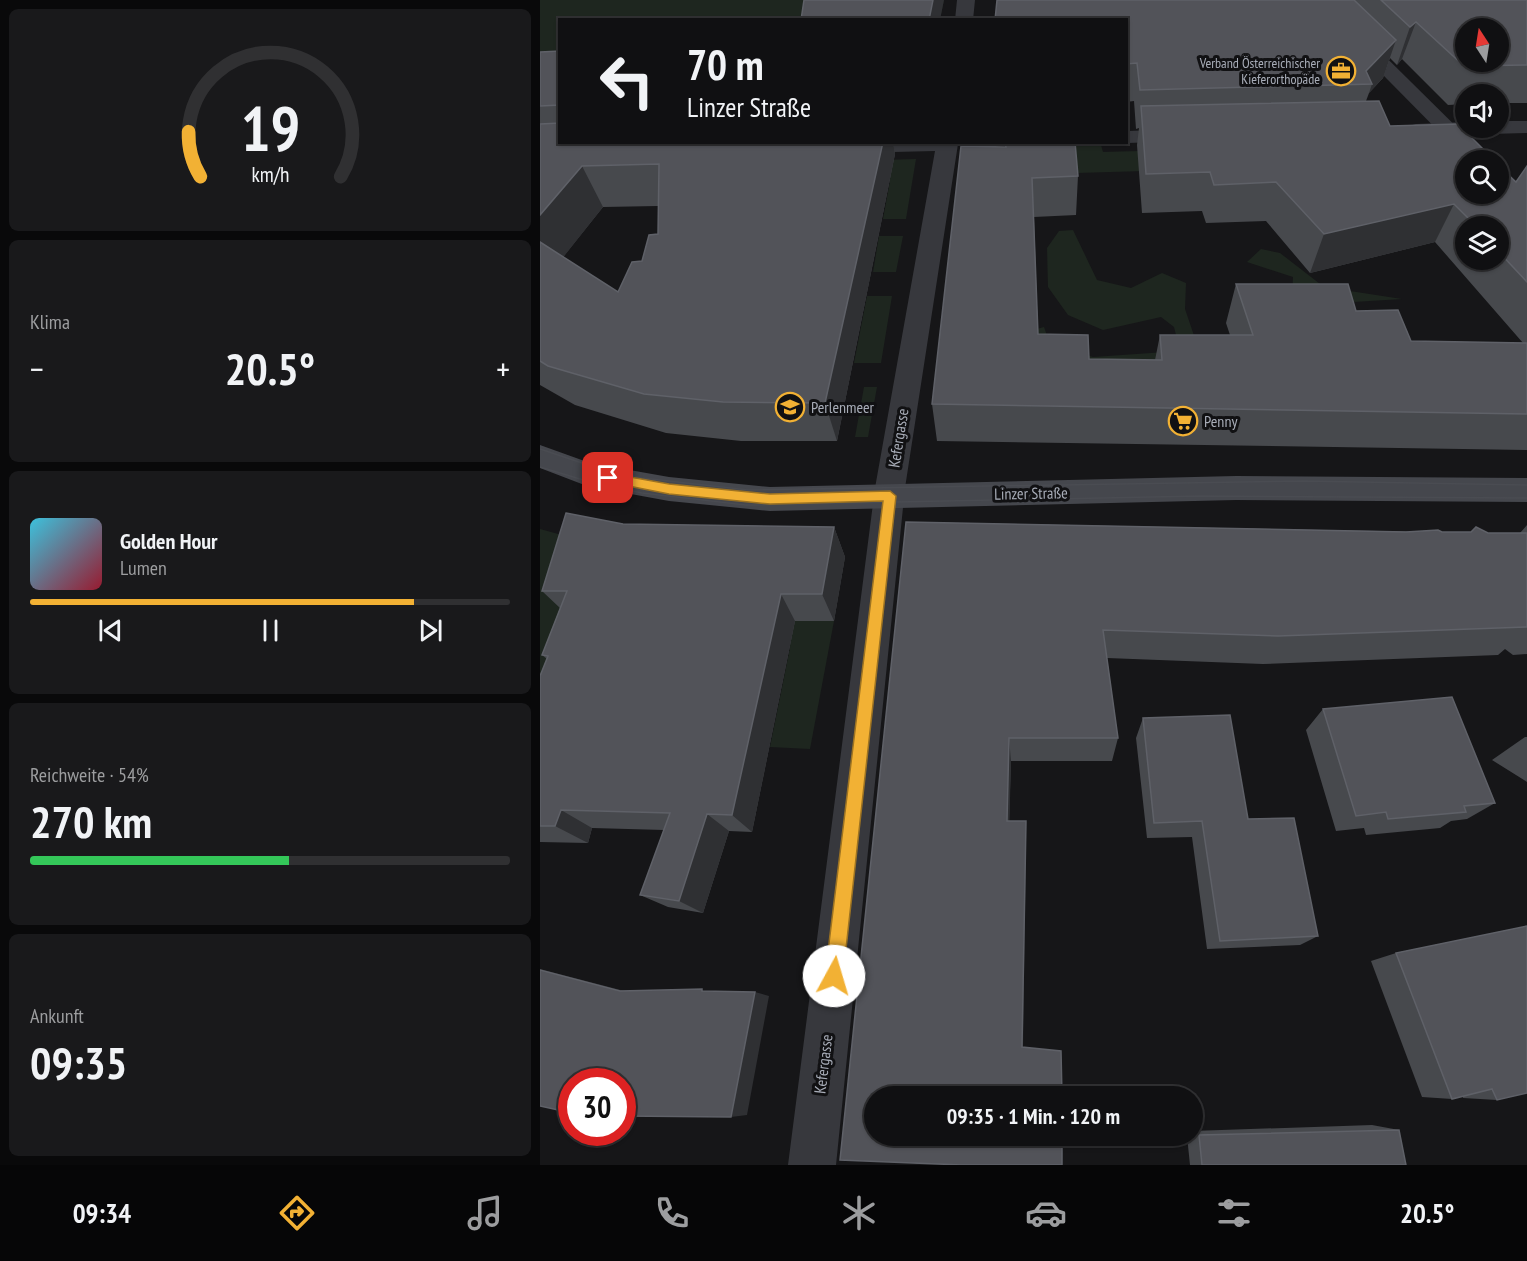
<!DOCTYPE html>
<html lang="de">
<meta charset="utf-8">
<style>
:root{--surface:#101012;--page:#19191b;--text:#f1f3f6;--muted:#9c9d9f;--line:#303032;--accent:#f2b134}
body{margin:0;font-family:"PT Sans Narrow",sans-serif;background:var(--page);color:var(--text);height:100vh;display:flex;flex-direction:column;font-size:22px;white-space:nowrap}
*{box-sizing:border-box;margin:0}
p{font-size:20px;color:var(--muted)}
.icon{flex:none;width:33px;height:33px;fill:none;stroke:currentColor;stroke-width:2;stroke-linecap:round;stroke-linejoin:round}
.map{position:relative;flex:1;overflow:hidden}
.details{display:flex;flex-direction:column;gap:9px;padding:9px;background:#09090a;width:540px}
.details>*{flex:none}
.top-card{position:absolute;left:18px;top:18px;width:570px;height:126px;border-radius:0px;box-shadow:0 2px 4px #0004,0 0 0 2px var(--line);background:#101012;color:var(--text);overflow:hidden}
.needle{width:39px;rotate:348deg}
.tools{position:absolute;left:915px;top:18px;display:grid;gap:12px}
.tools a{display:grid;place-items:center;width:54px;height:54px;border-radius:50%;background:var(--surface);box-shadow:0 2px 4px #0004,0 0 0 2px var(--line);font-size:30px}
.speed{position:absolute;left:18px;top:1068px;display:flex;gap:12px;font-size:30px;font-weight:700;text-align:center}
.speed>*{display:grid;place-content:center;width:78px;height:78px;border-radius:50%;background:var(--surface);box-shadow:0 2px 4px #0004,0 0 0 2px var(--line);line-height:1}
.speed .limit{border:9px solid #d22;background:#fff;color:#111}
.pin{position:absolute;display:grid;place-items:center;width:51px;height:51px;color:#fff;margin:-26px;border-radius:12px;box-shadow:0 3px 9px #0006}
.me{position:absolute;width:66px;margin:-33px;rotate:6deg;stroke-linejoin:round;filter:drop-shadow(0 0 4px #0008)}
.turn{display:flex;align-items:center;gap:21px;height:126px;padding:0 30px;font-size:27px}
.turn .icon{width:78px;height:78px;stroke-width:2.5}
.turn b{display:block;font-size:42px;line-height:51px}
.big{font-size:45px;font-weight:700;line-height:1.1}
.details .widget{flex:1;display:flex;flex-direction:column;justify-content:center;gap:9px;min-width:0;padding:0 21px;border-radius:9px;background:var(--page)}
.details .dial{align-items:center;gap:0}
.dial svg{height:156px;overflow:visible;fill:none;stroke:var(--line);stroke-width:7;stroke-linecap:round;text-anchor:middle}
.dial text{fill:var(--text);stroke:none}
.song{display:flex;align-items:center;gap:18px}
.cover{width:72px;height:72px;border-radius:9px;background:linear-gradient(135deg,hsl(190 70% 55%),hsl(350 70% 35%))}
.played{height:6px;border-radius:3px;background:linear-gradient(90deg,var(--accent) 80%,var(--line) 80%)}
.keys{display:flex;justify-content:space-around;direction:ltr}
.heat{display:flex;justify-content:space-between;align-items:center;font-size:33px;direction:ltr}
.charge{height:9px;border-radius:4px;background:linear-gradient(90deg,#34c759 54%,var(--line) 0)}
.trip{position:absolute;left:324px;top:1086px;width:339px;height:60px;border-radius:30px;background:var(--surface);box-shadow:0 2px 4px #0004,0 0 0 2px var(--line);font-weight:700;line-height:60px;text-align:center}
.dock{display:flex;height:96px;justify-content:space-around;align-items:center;background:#060607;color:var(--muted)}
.dock .icon{width:42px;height:42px}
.dock .on{color:var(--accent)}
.dock b{font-size:27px;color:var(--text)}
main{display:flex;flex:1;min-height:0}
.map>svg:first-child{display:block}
.green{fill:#1e261f}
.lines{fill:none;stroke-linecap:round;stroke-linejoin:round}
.minor{fill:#37383d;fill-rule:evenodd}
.tertiary{fill:#37383d;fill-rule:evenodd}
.secondary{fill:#45474d;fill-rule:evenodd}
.tram{stroke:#4a4c52;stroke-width:1.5}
.wall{fill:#47494d;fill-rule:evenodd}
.shaded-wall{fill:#2f3033}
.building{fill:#525359;stroke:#5f6168;stroke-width:1.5;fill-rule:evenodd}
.route{fill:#f2b134;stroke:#9d7322;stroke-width:1.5}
.labels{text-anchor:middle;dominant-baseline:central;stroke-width:6;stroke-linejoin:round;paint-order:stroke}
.far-poi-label{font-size:14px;fill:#a8adb8;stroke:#111113;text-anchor:end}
.poi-label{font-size:16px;fill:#a8adb8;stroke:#111113;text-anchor:start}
.street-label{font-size:16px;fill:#a8adb8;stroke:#111113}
</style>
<main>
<section class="details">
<div class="widget dial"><svg viewBox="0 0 100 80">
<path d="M14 69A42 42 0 1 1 86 69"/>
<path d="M14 69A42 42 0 0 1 8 46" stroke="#f2b134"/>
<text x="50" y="56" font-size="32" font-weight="700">19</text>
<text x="50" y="72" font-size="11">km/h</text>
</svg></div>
<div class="widget"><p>Klima</p>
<div class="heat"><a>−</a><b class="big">20.5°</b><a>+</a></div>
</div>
<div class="widget">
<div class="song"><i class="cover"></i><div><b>Golden Hour</b><p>Lumen</p></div></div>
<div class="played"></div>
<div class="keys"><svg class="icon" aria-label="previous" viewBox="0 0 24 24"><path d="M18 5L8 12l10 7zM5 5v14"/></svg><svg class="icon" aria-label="pause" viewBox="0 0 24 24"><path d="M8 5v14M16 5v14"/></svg><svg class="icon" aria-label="next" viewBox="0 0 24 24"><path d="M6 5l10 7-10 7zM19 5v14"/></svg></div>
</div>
<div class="widget"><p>Reichweite · 54%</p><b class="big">270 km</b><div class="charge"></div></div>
<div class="widget"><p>Ankunft</p><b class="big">09:35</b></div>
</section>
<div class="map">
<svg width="987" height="1165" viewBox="0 0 987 1165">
<rect width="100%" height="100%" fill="#161618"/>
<path class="green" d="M0,0h404l-4,19 -380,1 -1,122 -19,1z
M561,145l2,7 37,-1 5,20 -138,4 -38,-25z
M376,159l-10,60h-23l7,-38 -147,-17z
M533,230l24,50 34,8 31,-15 24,10 -1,26 21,62 -166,-5 -7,-36 11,-3 6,17 43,13 87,-6 -6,-24 -13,-10 -58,13 -35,-15 -20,-28 -1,-39 12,-17z
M339,236h24l-7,36h-23z
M721,249l19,4 44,34 78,12 -81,5 -29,-7 1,-20 -46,-15z
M327,296h25l-11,67h-27z
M324,387h13l-9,50h-13z
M0,529l51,14 -51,170z
M251,621h43l-24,128 -40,-2 20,-99z"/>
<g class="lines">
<path class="minor" d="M417,0h18l-2,20h-18z
M958,121h29v12l-111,3 -7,-2 -4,-4 4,-4 7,-2 50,-2v6h32z
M641,129l7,2 4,4 -4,4 -7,2 -53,2 -4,-1h2l2,-11z
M302,142l116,2 -53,344 -69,677h-48l87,-677 60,-337 -85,2 -8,-1 -3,-5z"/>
<path class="tertiary" d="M769,0h19l162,160h-23z"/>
<path class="secondary" d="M0,445l50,18 79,14 101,10 466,-11 291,2v24l-291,-2 -466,11 -101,-10 -82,-15 -47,-18z"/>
<path class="tram" d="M0,449l51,17 51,12 106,12 555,-9 224,4
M0,467l50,15 52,11 104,12 454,-9 327,2"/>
</g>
<path class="wall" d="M457,0h530v103h-29v-9h-32v10l-18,1 -46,-46 -5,6 -7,-7 -7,20 -14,15 -3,8 24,25 126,56 11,-16v284l-590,-9 -5,-37 73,-257v-5h70l3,34 -2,39 -42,2 4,117 51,25 66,1 5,-25h70l-4,-12 10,-39 120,27 55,30 112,2 -88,-101 -125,31 -44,-52 -60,2 -4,-12 -60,2 -5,-68 2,-17 -3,1 -2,-28 -8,1v-82zM926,226h32v34h-32z
M20,51v91h333l2,12 -58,287h-96l-75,-8 -91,-28 -35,-20v-333zM118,206v28l-16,27 -24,31 -55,-35 40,-50z
M366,522l582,11h32l7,-8v129l-14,1 -8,-6 -7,6 -235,9 -156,-6 11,80 -6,23h-101l-2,60 17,18 -64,326z
M83,524l211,3 11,30 -11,64h-39l-43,211 -23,-1 -26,82 -35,-6 -28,-12 24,-65 -72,-2 -4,15 -48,-1v-166l7,-17 -5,-4 18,-47 -18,-17z
M783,709l172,94 -28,16 -16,2 -11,7 -74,7 -2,-7 -28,3 -30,-101z
M603,718l105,101 70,117 -18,9 -93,4 -15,-112 -45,1 -11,-100z
M985,737h2v45l-35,-22z
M987,926l-30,174 -34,-2v-2l-11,3 -30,-2 -51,-136 25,-8z
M832,1125l27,5 7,35h-216l-3,-29h5v-5z"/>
<path class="shaded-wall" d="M393,0h11l-4,20h-11z
M876,22l-14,37 -5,6 13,-38z
M856,40l-13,38 -14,15 3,-9 -6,-13z
M343,142h10l2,12 -58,287 -12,-38z
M42,166l21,41 -53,67 -10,-17v-42z
M914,204l-19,38 -125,31 14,-39z
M294,527l11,30 -11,64 -12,-27z
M241,594l14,27 -43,211 -20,-17z
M469,738l2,23 -2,78 -2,-18z
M21,810l31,18 -4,15 -33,-17z
M167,814l22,17 -26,82 -24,-12z
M486,821v18l-3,210 -1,-2z
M0,969l100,26 -20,-4 -80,-21z
M215,992l14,4 -22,119 -16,2z"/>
<path class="building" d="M264,0h129l-4,20h-128z
M457,0h357l42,40 -30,31 6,13 -232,6 -3,-27 -11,1v-44h-131z
M841,0h146v65l-63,1 -48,-44 -6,5zM926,28h32v34h-32z
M20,51v54l-20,1v-54z
M839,101l11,25 68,-2 36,36h-28v34h32v-29l18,17 11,-16v116l-29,-31v-25h-22l-22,-22 -130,30 -48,-52 -62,3 -4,-13 -64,2 -5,-68z
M20,123v19h323l-58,261 -102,-1 -79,-8 -96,-28 -8,-5v-119l78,50 14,-30 10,-1 7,-26 9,-1 1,-70 -77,2 -42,49v-91z
M465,142h70l3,34 -46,2 6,156 50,1 1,24 73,1 -2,-25h93l-17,-51h112l8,27 42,-1 13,31 116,2v71l-595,-10 29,-258 45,1z
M26,513l57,11 211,3 -12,67h-41l-49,221 -25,-1 -28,87 -39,-6 30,-82 -109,-3 -6,16h-15v-150l8,-20 -6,-1 25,-64h-25z
M366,522l500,10 32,-2 4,2h29l5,-5 12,6h39v94l-249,9 -175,-6 15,108h-109l-2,83h19l-4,226 39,4 1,45h-188v40h188v29h-100l-122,-5z
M912,697l43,106 -31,3 2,6 -78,7 -2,-7 -30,4 -33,-107z
M690,715l18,104 46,-1 24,118 -98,5 -18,-120 -48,2 -11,-105z
M987,926v167l-30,7 -5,-11 -40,10 -56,-146z
M0,970l80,21 82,-2v2l53,1 -24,125 -109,-1v-34h-50v31l-32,-7z
M859,1130l7,35h-204l-3,-30z"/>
<path class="route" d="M68,473l61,11 101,10 120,-3 6,5 -53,480 -3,6 -6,3 -7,-3 -2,-6 58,-475 -113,3 -101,-10 -66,-13 -2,-3z"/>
<defs>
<g id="office-ring" transform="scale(1.5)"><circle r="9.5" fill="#111113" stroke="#f2b134" stroke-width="1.5"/><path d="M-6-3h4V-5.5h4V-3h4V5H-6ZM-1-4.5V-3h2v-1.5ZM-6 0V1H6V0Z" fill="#f2b134"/></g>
<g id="school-ring" transform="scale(1.5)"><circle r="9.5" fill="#111113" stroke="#f2b134" stroke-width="1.5"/><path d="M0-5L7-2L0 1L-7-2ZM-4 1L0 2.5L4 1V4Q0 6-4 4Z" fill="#f2b134"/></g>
<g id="supermarket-ring" transform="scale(1.5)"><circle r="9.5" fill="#111113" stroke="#f2b134" stroke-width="1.5"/><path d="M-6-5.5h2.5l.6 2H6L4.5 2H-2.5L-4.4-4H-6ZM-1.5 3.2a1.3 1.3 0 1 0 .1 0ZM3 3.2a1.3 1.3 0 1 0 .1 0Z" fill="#f2b134"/></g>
</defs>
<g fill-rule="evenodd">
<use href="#office-ring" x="801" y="71"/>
<use href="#school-ring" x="250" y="407"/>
<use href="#supermarket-ring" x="643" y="421"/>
</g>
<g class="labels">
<g class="far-poi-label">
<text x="780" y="63">Verband Österreichischer<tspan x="780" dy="16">Kieferorthopäde</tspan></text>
</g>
<g class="poi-label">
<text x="271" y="407">Perlenmeer</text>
<text x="664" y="421">Penny</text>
</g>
<g class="street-label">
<text transform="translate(358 438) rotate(-81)">Kefergasse</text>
<text transform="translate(491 493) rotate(-1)">Linzer Straße</text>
<text transform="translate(283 1064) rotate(-83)">Kefergasse</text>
</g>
</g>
</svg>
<div class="tools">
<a><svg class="needle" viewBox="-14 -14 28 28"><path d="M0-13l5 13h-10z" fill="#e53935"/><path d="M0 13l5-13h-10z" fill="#9c9d9f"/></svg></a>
<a><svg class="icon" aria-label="sound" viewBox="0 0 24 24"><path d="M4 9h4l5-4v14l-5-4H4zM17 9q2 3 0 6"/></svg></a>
<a><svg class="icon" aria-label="search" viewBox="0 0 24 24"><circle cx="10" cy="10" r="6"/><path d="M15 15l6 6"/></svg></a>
<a><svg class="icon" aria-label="layers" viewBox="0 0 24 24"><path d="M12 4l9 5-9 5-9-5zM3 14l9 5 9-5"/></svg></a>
</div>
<div class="speed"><div class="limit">30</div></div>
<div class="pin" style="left:68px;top:478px;background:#d93025"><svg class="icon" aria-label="arrive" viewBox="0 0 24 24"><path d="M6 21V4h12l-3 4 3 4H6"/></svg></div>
<svg class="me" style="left:294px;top:976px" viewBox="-20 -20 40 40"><circle r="19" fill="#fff"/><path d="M0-13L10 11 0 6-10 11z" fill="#f2b134"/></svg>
<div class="trip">09:35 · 1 Min. · 120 m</div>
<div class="top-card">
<div class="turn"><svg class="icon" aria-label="left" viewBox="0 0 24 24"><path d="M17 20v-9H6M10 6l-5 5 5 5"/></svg><div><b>70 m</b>Linzer Straße</div></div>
</div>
</div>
</main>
<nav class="dock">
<b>09:34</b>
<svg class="icon on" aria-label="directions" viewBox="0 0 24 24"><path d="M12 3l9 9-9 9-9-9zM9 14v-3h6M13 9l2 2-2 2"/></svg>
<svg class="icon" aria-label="music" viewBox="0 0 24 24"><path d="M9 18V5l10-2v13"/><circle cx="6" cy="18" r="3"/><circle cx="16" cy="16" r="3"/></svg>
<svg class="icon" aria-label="phone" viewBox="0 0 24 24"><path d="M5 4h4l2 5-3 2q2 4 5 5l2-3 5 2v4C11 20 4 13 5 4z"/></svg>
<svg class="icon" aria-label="climate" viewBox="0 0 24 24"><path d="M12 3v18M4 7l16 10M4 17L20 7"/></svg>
<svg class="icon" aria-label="car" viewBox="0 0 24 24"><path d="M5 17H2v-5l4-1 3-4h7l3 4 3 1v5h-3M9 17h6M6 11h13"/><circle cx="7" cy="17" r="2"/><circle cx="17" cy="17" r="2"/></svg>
<svg class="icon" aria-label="filters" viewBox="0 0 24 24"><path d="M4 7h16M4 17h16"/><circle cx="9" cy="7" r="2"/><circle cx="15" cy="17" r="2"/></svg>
<b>20.5°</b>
</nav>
